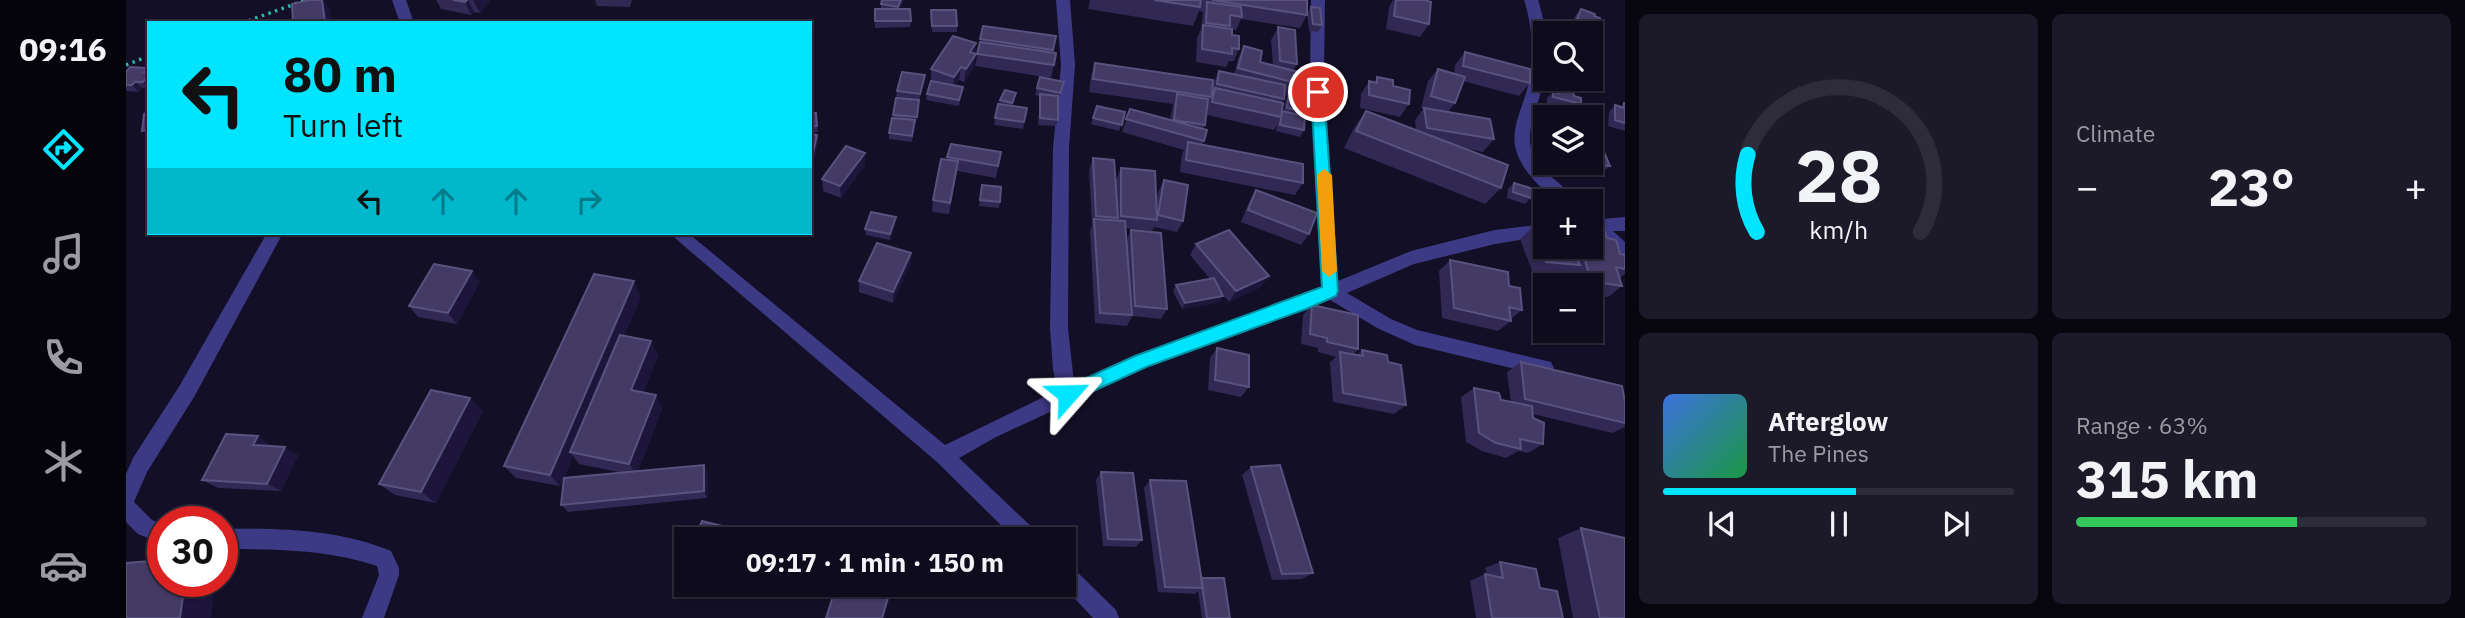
<!DOCTYPE html>
<meta charset="utf-8">
<style>
:root{--surface:#0e0b1c;--page:#1c1929;--text:#f1f3f6;--muted:#9b9ba3;--line:#2e2b3b;--accent:#00e5ff}
body{margin:0;font-family:"IBM Plex Sans",sans-serif;background:var(--page);color:var(--text);height:100vh;display:flex;flex-direction:column;font-size:26px;white-space:nowrap}
*{box-sizing:border-box;margin:0}
p{font-size:23px;color:var(--muted)}
.icon{flex:none;width:38px;height:38px;fill:none;stroke:currentColor;stroke-width:2;stroke-linecap:round;stroke-linejoin:round}
.map{position:relative;flex:1;overflow:hidden}
.drawer{display:flex;flex-direction:column;gap:14px;padding:14px;background:#08060f;width:840px}
.drawer>*{flex:none}
.guide{position:absolute;left:21px;top:21px;width:665px;height:214px;border-radius:0px;box-shadow:0 2px 5px #0004,0 0 0 2px var(--line);background:#00e5ff;color:#111;overflow:hidden}
.tools{position:absolute;left:1407px;top:21px;display:grid;gap:14px}
.tools a{display:grid;place-items:center;width:70px;height:70px;border-radius:0px;background:var(--surface);box-shadow:0 2px 5px #0004,0 0 0 2px var(--line);font-size:35px}
.speed{position:absolute;left:21px;top:506px;display:flex;gap:14px;font-size:35px;font-weight:700;text-align:center}
.speed>*{display:grid;place-content:center;width:91px;height:91px;border-radius:50%;background:var(--surface);box-shadow:0 2px 5px #0004,0 0 0 2px var(--line);line-height:1}
.speed .limit{border:10px solid #d22;background:#fff;color:#111}
.pin{position:absolute;display:grid;place-items:center;width:60px;height:60px;color:#fff;margin:-30px;border:4px solid #fff;border-radius:50%;box-shadow:0 2px 7px #0007}
.me{position:absolute;width:77px;margin:-38px;rotate:65deg;stroke-linejoin:round;filter:drop-shadow(0 0 5px #0008)}
.turn{display:flex;align-items:center;gap:24px;height:147px;padding:0 21px;font-size:32px}
.turn .icon{width:91px;height:91px;stroke-width:2.5}
.turn b{display:block;font-size:49px;line-height:60px}
.lanes{display:flex;align-items:center;height:66px;padding:0 21px;background:#0003;justify-content:center;gap:35px;direction:ltr}
.lanes .off{opacity:.35}
.big{font-size:52px;font-weight:800;line-height:1.1}
.drawer .card{flex:1;display:flex;flex-direction:column;justify-content:center;gap:10px;min-width:0;padding:0 24px;border-radius:10px;background:var(--page)}
.drawer .dial{align-items:center;gap:0}
.dial svg{height:182px;overflow:visible;fill:none;stroke:var(--line);stroke-width:7;stroke-linecap:round;text-anchor:middle}
.dial text{fill:var(--text);stroke:none}
.song{display:flex;align-items:center;gap:21px}
.cover{width:84px;height:84px;border-radius:10px;background:linear-gradient(135deg,hsl(220 70% 55%),hsl(140 70% 35%))}
.played{height:7px;border-radius:4px;background:linear-gradient(90deg,var(--accent) 55%,var(--line) 55%)}
.keys{display:flex;justify-content:space-around;direction:ltr}
.heat{display:flex;justify-content:space-between;align-items:center;font-size:38px;direction:ltr}
.charge{height:10px;border-radius:5px;background:linear-gradient(90deg,#34c759 63%,var(--line) 0)}
.drawer .tiles{flex:1;display:grid;gap:14px;grid-template-columns:repeat(2,1fr)}
.trip{position:absolute;left:548px;top:527px;width:402px;height:70px;border-radius:0px;background:var(--surface);box-shadow:0 2px 5px #0004,0 0 0 2px var(--line);font-weight:800;line-height:70px;text-align:center}
main{display:flex;flex:1;min-height:0}
.tab-bar{display:flex;flex-direction:column;width:126px;justify-content:space-around;align-items:center;background:#06040b;color:var(--muted)}
.tab-bar .icon{width:49px;height:49px}
.tab-bar .current{color:var(--accent)}
.tab-bar b{font-size:32px;color:var(--text)}
.map>svg:first-child{display:block}
.lines{fill:none;stroke-linecap:round;stroke-linejoin:round}
.path{stroke:#2fb8b0;stroke-width:3.5;stroke-dasharray:2.5 4.5;stroke-linecap:butt}
.minor{fill:#3d3a85;fill-rule:evenodd}
.wall{fill:#312854;fill-rule:evenodd}
.shaded-wall{fill:#1d163a}
.building{fill:#433a66;stroke:#5a527e;stroke-width:2}
.route{fill:#00e5ff;stroke:#0095a6;stroke-width:2}
.slow{fill:#f59e0b}
</style>
<main>
<nav class="tab-bar">
<b>09:16</b>
<svg class="icon current" aria-label="directions" viewBox="0 0 24 24"><path d="M12 3l9 9-9 9-9-9zM9 14v-3h6M13 9l2 2-2 2"/></svg>
<svg class="icon" aria-label="music" viewBox="0 0 24 24"><path d="M9 18V5l10-2v13"/><circle cx="6" cy="18" r="3"/><circle cx="16" cy="16" r="3"/></svg>
<svg class="icon" aria-label="phone" viewBox="0 0 24 24"><path d="M5 4h4l2 5-3 2q2 4 5 5l2-3 5 2v4C11 20 4 13 5 4z"/></svg>
<svg class="icon" aria-label="climate" viewBox="0 0 24 24"><path d="M12 3v18M4 7l16 10M4 17L20 7"/></svg>
<svg class="icon" aria-label="car" viewBox="0 0 24 24"><path d="M5 17H2v-5l4-1 3-4h7l3 4 3 1v5h-3M9 17h6M6 11h13"/><circle cx="7" cy="17" r="2"/><circle cx="17" cy="17" r="2"/></svg>
</nav>
<div class="map">
<svg width="1499" height="618" viewBox="0 0 1499 618">
<rect width="100%" height="100%" fill="#130f26"/>
<g class="lines">
<path class="path" d="M116,23l64,-23
M0,65l23,-9"/>
<path class="minor" d="M266,0h14l8,23h-14z
M930,0h14l5,65 -6,83 -1,180 6,55 61,-28 186,-67 -11,-211 1,-77h14l-1,77 14,204 73,-30 84,-21 50,-6v12l-50,8 -81,20 -67,29 44,26 26,11 134,32 3,6 -3,6 -6,2 -130,-31 -36,-16 -49,-29 -183,67 -151,70 -37,21 78,74 3,7h-25l-78,-77 -268,-229h19l257,212 113,-55 -5,-20 -3,-42 3,-180 8,-83z
M1398,0h14c9,27 10,59 4,87 -4,21 -17,43 -10,64 7,22 33,31 42,50h-18c-16,-14 -34,-30 -40,-51 -6,-21 7,-43 12,-64 6,-28 5,-59 -4,-86z
M1465,214l10,5 24,-2v14h-12l12,11v18l-6,-2 -28,-27z
M141,233h16l-89,164 -47,75 -13,30 18,18 11,4v20l-25,-10 -12,-12v-48l7,-16 47,-73z
M96,529c57,-1 116,0 169,22l8,17v7l-15,43h-22l17,-43 -2,-9c-50,-17 -103,-17 -155,-17z
M938,563l7,3 45,44 3,8h-26l-32,-34h3z"/>
</g>
<path class="wall" d="M310,0h54l-10,13 -6,-1 -3,3 -30,-6z
M469,0h37l-2,7 -33,-1z
M778,0l-4,9 11,12 -1,6 -35,1v-19h6v-5z
M964,0h217v15l-7,13 -59,-9 -5,11 -4,-1v6l7,14 -5,12h-5l-3,6 -30,-5 1,-24 4,-9 2,-17 -4,-1 -6,15 -105,-17z
M1267,0h31l5,24 -9,13 -34,-8 3,-22z
M1185,7l11,18 -4,7 -9,-1 -2,-18z
M1455,9l13,7 3,10 -6,7 -20,-7 4,-10z
M805,10l26,16v6h-25z
M857,26l73,10 -3,16 1,13 -3,13 -76,-12z
M1152,27l19,37 -4,7 18,16 -6,11 7,15 -4,7 -3,-1 -1,11 -4,7 -24,-6 1,-6 -3,5 -67,-15 1,-8 -1,2 -2,16 -2,4 1,12 -2,4 101,38 -8,12 -115,-23 2,-18 2,-4 -62,-18 8,-23 40,11 3,-16 -84,-12 2,-16 4,-13 118,21 6,-13 15,4 4,-16 6,-13 16,16 13,3 -2,-25zM1159,95l3,1 -3,5 -1,10h-2v-8z
M850,43l-2,24 -10,15 -5,-2 -4,6 8,1 -4,19 -33,-6 1,-6 4,-12v-13z
M1339,52l65,31 -11,13 -56,-15 -8,22 -7,9 46,27 -11,13 -19,-4 37,40 -16,16 -141,-56 10,-20 12,-17 50,19 -1,-10 8,-11 -2,-1 7,-27 10,-12 16,5 1,-9z
M23,69v20l-7,-1 -3,4 -13,-1v-19z
M914,77l24,5 -6,18v20l-2,6 -18,-1 2,-29 -5,-1z
M1251,77l16,9 16,18 -9,13 -40,-9 1,-14 8,-13 5,1z
M798,81l-5,20 -3,22h-1l-3,19 -23,-3v-6l4,-15 4,-27z
M1433,86l22,18 -6,7 -28,-8v-5z
M874,100h15l-3,6 15,2 -4,21 -29,-4 4,-21h1z
M1498,103h1v28l-17,-5 1,-14 6,-7 5,2z
M971,106l28,6 -6,19 -28,-7z
M684,113h6l2,19 -8,1z
M684,134l7,1 1,6 -4,19 -4,-1z
M825,144l50,8 -5,26 -39,-7 -8,43 -17,-2 1,-12 14,-41z
M739,153v12l-24,33 -18,-7 -1,-12z
M967,158l23,36v-14l5,-12 35,36 2,-12 6,-12 19,41 -6,11 -23,-5 -2,4 -27,-3 1,14 5,-12 36,79 -6,10 -29,-3 -5,10 -32,-3 -5,-92 2,-6 -3,-55z
M1446,163h19l19,3 -7,6 -29,-3z
M1388,183l17,15 -6,6 -18,-6 1,-9z
M856,185l18,17 -1,6 -20,-2z
M1130,190l53,44 -8,11 -60,-23 8,-20z
M769,223l-5,17 -24,-5 -1,-6z
M1406,228l13,19h46l16,-9 13,16 5,1v19l-5,4 2,8 -14,11 -17,-2v-10h-16l-4,-13 -5,4 -33,-3 -13,-34z
M244,233h48l-1,3h-44z
M1070,244l65,43 -32,15 -9,-11 3,5 -4,6 -37,7 -9,-18 3,-6 34,-6 -20,-24z
M785,253l-1,11 -17,39 -34,-11v-11z
M1324,260l59,26 13,24 -11,9v2l-13,10 -56,-13 -3,-47z
M354,282l-23,42 -39,-7 -9,-11z
M515,297l-17,39 34,19 -15,38 19,16 -24,62 70,3 -1,24 -139,14 -7,-7 63,-32 -45,-9 -6,-8 -13,30 -44,-8 -12,-12z
M1186,305l46,44 -5,6h4l5,-5 26,12 18,43 -12,9 -61,-12 -3,-40 6,-5 -18,-5v-4l-17,-4 2,-29z
M1091,348l32,39 -8,10 -33,-7 2,-32z
M1395,362l104,40v25l-13,6 -79,-19 10,30 -15,9 -10,-2 -12,7 -24,-7 -16,-9 -5,-45 13,-9 27,12 10,2 -4,-30z
M357,411l-47,92 -41,-8 -16,-11z
M145,445v1l27,9 -17,36 -63,-3 -16,-8z
M1125,467l62,106 -11,6 -30,1 -30,-105z
M975,472l41,68 -6,7 -33,-1 -7,-66z
M1024,480l51,98 29,40h-28l-4,-27 -3,3 -37,-2 -14,-104z
M1455,528l44,90h-52l-15,-80z
M1374,562l40,26 23,30h-87l-6,-37 15,-7 2,1 -2,-7z"/>
<path class="shaded-wall" d="M196,0h1l7,10 2,13h-9z
M341,0h1l6,12 -3,3 -6,-13z
M347,0h17l-10,13z
M775,0h3l-6,14v-7z
M850,43l-2,24 -10,15 2,-13 4,-17z
M835,67l-2,13 -6,10 1,-13z
M22,68l1,1v19l-6,-6 1,-10z
M9,82l7,6 -3,4 -7,-7z
M23,129v8l-7,-6z
M691,135l1,6 -4,19 -1,-7z
M739,153v12l-24,33 -1,-12z
M770,217l-1,6 -5,17v-6z
M785,253l-1,11 -17,39v-11z
M346,271l8,11 -23,42 -9,-11z
M1143,276l-8,11 -32,15 7,-11z
M508,281l7,16 -67,156 -4,-1 3,4 -13,30 -10,-11z
M1097,296l-4,6 -37,7 3,-6z
M525,341l7,14 -19,49 -8,-14z
M530,395l6,14 -25,66 -8,-11z
M344,398l13,13 -47,92 -15,-11z
M132,436l13,9 -4,8 -14,-8z
M159,447l13,8 -17,36 -14,-7z
M578,465l4,9 -1,24 -3,-7z
M608,529l3,7 -1,3h-6z
M59,581h30l-4,37h-31z
M766,584h2l-10,34h-2z"/>
<path class="building" d="M184,0h12l3,22 -32,1 -1,-19z
M327,0h14l-2,2z
M756,0h19l-3,7 -17,-3z
M1028,0h47l-1,7z
M1086,0h95v15l-6,-1z
M1270,0h28l7,2 -2,22 -35,-8z
M1081,2l34,5 1,10 -12,-2v11l-24,-3z
M1185,7l9,1 2,17 -9,-1z
M749,9h35l1,12h-36z
M1455,9l14,5 -1,2 6,2 -3,8 -20,-7z
M805,10h25l1,16h-25z
M1077,25l29,4v6l7,1v13l-7,-1v6l-30,-5z
M857,26l73,10 -3,14 -73,-11z
M1152,27l17,3 2,34 -17,-3z
M827,36l23,7 -6,9 6,2 -10,15 -5,-2 -7,10 -23,-8z
M854,42l76,11 -2,12 -77,-11z
M1118,46l18,5 -2,11 54,14 -3,11 -73,-19z
M1339,52l65,17v14l-67,-17z
M969,63l118,17 -1,17 -119,-18z
M4,67l18,1 -4,4h5v2l-6,8h-8l-3,3h-6v-13z
M1312,69l27,8 -10,26 -24,-7z
M1093,71l66,14 -1,14 -67,-15z
M776,72l23,3 -5,19 -23,-3z
M914,77l24,5 -4,11 -23,-5z
M1251,77l16,3v6l17,4 -1,14 -40,-9v-14l8,2z
M805,81l32,6 -4,13 -32,-6z
M1433,86l14,4 1,6 7,2v6l-28,-7v-6l6,2z
M1089,88l68,15 -2,14 -69,-15z
M879,90l11,3 -4,10 -12,-3z
M914,94l18,2v24l-18,-2z
M1051,94l31,5 -3,26 -31,-5z
M1163,94l24,5 -1,14 -25,-5z
M770,98l23,2 -2,17 -24,-2z
M1498,103h1v20l-10,-3v-15l9,3z
M872,104l29,4 -3,14 -29,-4z
M971,106l28,6 -3,13 -29,-7z
M1298,108l66,11 4,20 -67,-11z
M1004,109l77,21 -3,11 -78,-22z
M23,111v18l-7,2 2,-17z
M1156,111l23,5 -1,14 -24,-5z
M1240,111l142,54 -7,23 -145,-57z
M684,113h6l1,13 -7,1z
M766,118l23,2 -3,16 -23,-3z
M684,134l7,1 -4,18h-3z
M1062,142l115,22v19l-117,-23z
M825,144l50,8 -3,14 -51,-9z
M720,146l19,7 -25,33 -18,-7z
M1465,150l13,2 6,14 -26,-3h7z
M967,158l21,2 4,58 -22,-2z
M815,159l17,2 -8,42 -17,-3z
M995,168l34,3 2,49 -36,-4z
M1038,180l24,5 -5,36 -25,-6z
M1388,183l19,6 -2,9 -18,-6z
M856,185l19,2 -1,15 -20,-2z
M1130,190l61,23 -8,21 -61,-24z
M745,212l25,5 -6,17 -25,-5z
M968,219l31,2 7,94 -32,-2z
M1465,224l12,2 4,12 9,2 4,14 5,1v14l-9,-2 6,19 -31,-5 -10,-34h10z
M1406,228l13,1v18h27l8,18 -34,-3z
M1005,230l30,3 6,76 -32,-3z
M1103,230l40,46 -33,15 -40,-47z
M751,243l34,10 -18,39 -34,-11z
M1324,260l58,12 1,14 11,2 2,22 -13,-3 2,14 -57,-13z
M308,264l38,7 -24,42 -39,-7z
M468,274l40,7 -84,194 -46,-9z
M1088,278l9,18 -38,7 -9,-18z
M1186,305l46,10v34l-31,-7v-4l-17,-4z
M494,335l31,6 -20,49 25,5 -27,69 -59,-12z
M1091,348l32,7v32l-34,-7z
M1236,350l25,5 1,7 13,3 5,40 -63,-12 -3,-41 23,4z
M1395,362l101,24 3,16v21l-100,-24z
M1348,388l25,5 2,7 31,6 1,12 11,5 -1,21 -23,-5 1,10 -25,-6 -17,-10z
M305,390l39,8 -49,94 -42,-8z
M100,434l32,2 -5,9 32,2 -18,37 -65,-4z
M578,465v26l-143,14 3,-27z
M1154,465l33,108 -31,1 -31,-107z
M975,472l32,1 9,67 -34,-1z
M1024,480l36,1 17,107 -38,-1z
M576,521l32,8 -4,10h-35z
M1455,528l44,10v80h-25z
M728,533l20,6h-22z
M37,560v21h22l-5,37h-54v-55z
M560,562v11l-4,-1z
M1374,562l36,7 4,19 17,3 6,27h-71l-7,-44 18,4z
M1075,578h23l6,40h-23z
M711,584h55l-10,34h-56z"/>
<path class="route" d="M1192,87l6,5 14,199 -2,5 -30,13 -160,58 -72,33 -6,2 -6,-2 -2,-6 2,-5 73,-33 187,-69 -11,-195z"/>
<path class="slow" d="M1198,169l8,6 5,96 -8,6 -7,-6 -5,-96z"/>
</svg>
<div class="tools">
<a><svg class="icon" aria-label="search" viewBox="0 0 24 24"><circle cx="10" cy="10" r="6"/><path d="M15 15l6 6"/></svg></a>
<a><svg class="icon" aria-label="layers" viewBox="0 0 24 24"><path d="M12 4l9 5-9 5-9-5zM3 14l9 5 9-5"/></svg></a>
<a>+</a>
<a>−</a>
</div>
<div class="speed"><div class="limit">30</div></div>
<div class="pin" style="left:1192px;top:92px;background:#d93025"><svg class="icon" aria-label="arrive" viewBox="0 0 24 24"><path d="M6 21V4h12l-3 4 3 4H6"/></svg></div>
<svg class="me" style="left:942px;top:394px" viewBox="-20 -20 40 40"><path d="M0-17L14 15 0 8-14 15z" fill="#00e5ff" stroke="#fff" stroke-width="4"/></svg>
<div class="trip">09:17 · 1 min · 150 m</div>
<div class="guide">
<div class="turn"><svg class="icon" aria-label="left" viewBox="0 0 24 24"><path d="M17 20v-9H6M10 6l-5 5 5 5"/></svg><div><b>80 m</b>Turn left</div></div>
<div class="lanes"><svg class="icon" aria-label="left" viewBox="0 0 24 24"><path d="M17 20v-9H6M10 6l-5 5 5 5"/></svg><svg class="icon off" aria-label="ahead" viewBox="0 0 24 24"><path d="M12 20V5M6 11l6-6 6 6"/></svg><svg class="icon off" aria-label="ahead" viewBox="0 0 24 24"><path d="M12 20V5M6 11l6-6 6 6"/></svg><svg class="icon off" aria-label="right" viewBox="0 0 24 24"><path d="M7 20v-9h11M14 6l5 5-5 5"/></svg></div>
</div>
</div>
<section class="drawer">
<div class="tiles">
<div class="card dial"><svg viewBox="0 0 100 80">
<path d="M14 69A42 42 0 1 1 86 69"/>
<path d="M14 69A42 42 0 0 1 10 35" stroke="#00e5ff"/>
<text x="50" y="56" font-size="32" font-weight="700">28</text>
<text x="50" y="72" font-size="11">km/h</text>
</svg></div>
<div class="card"><p>Climate</p>
<div class="heat"><a>−</a><b class="big">23°</b><a>+</a></div>
</div>
<div class="card">
<div class="song"><i class="cover"></i><div><b>Afterglow</b><p>The Pines</p></div></div>
<div class="played"></div>
<div class="keys"><svg class="icon" aria-label="previous" viewBox="0 0 24 24"><path d="M18 5L8 12l10 7zM5 5v14"/></svg><svg class="icon" aria-label="pause" viewBox="0 0 24 24"><path d="M8 5v14M16 5v14"/></svg><svg class="icon" aria-label="next" viewBox="0 0 24 24"><path d="M6 5l10 7-10 7zM19 5v14"/></svg></div>
</div>
<div class="card"><p>Range · 63%</p><b class="big">315 km</b><div class="charge"></div></div>
</div>
</section>
</main>
